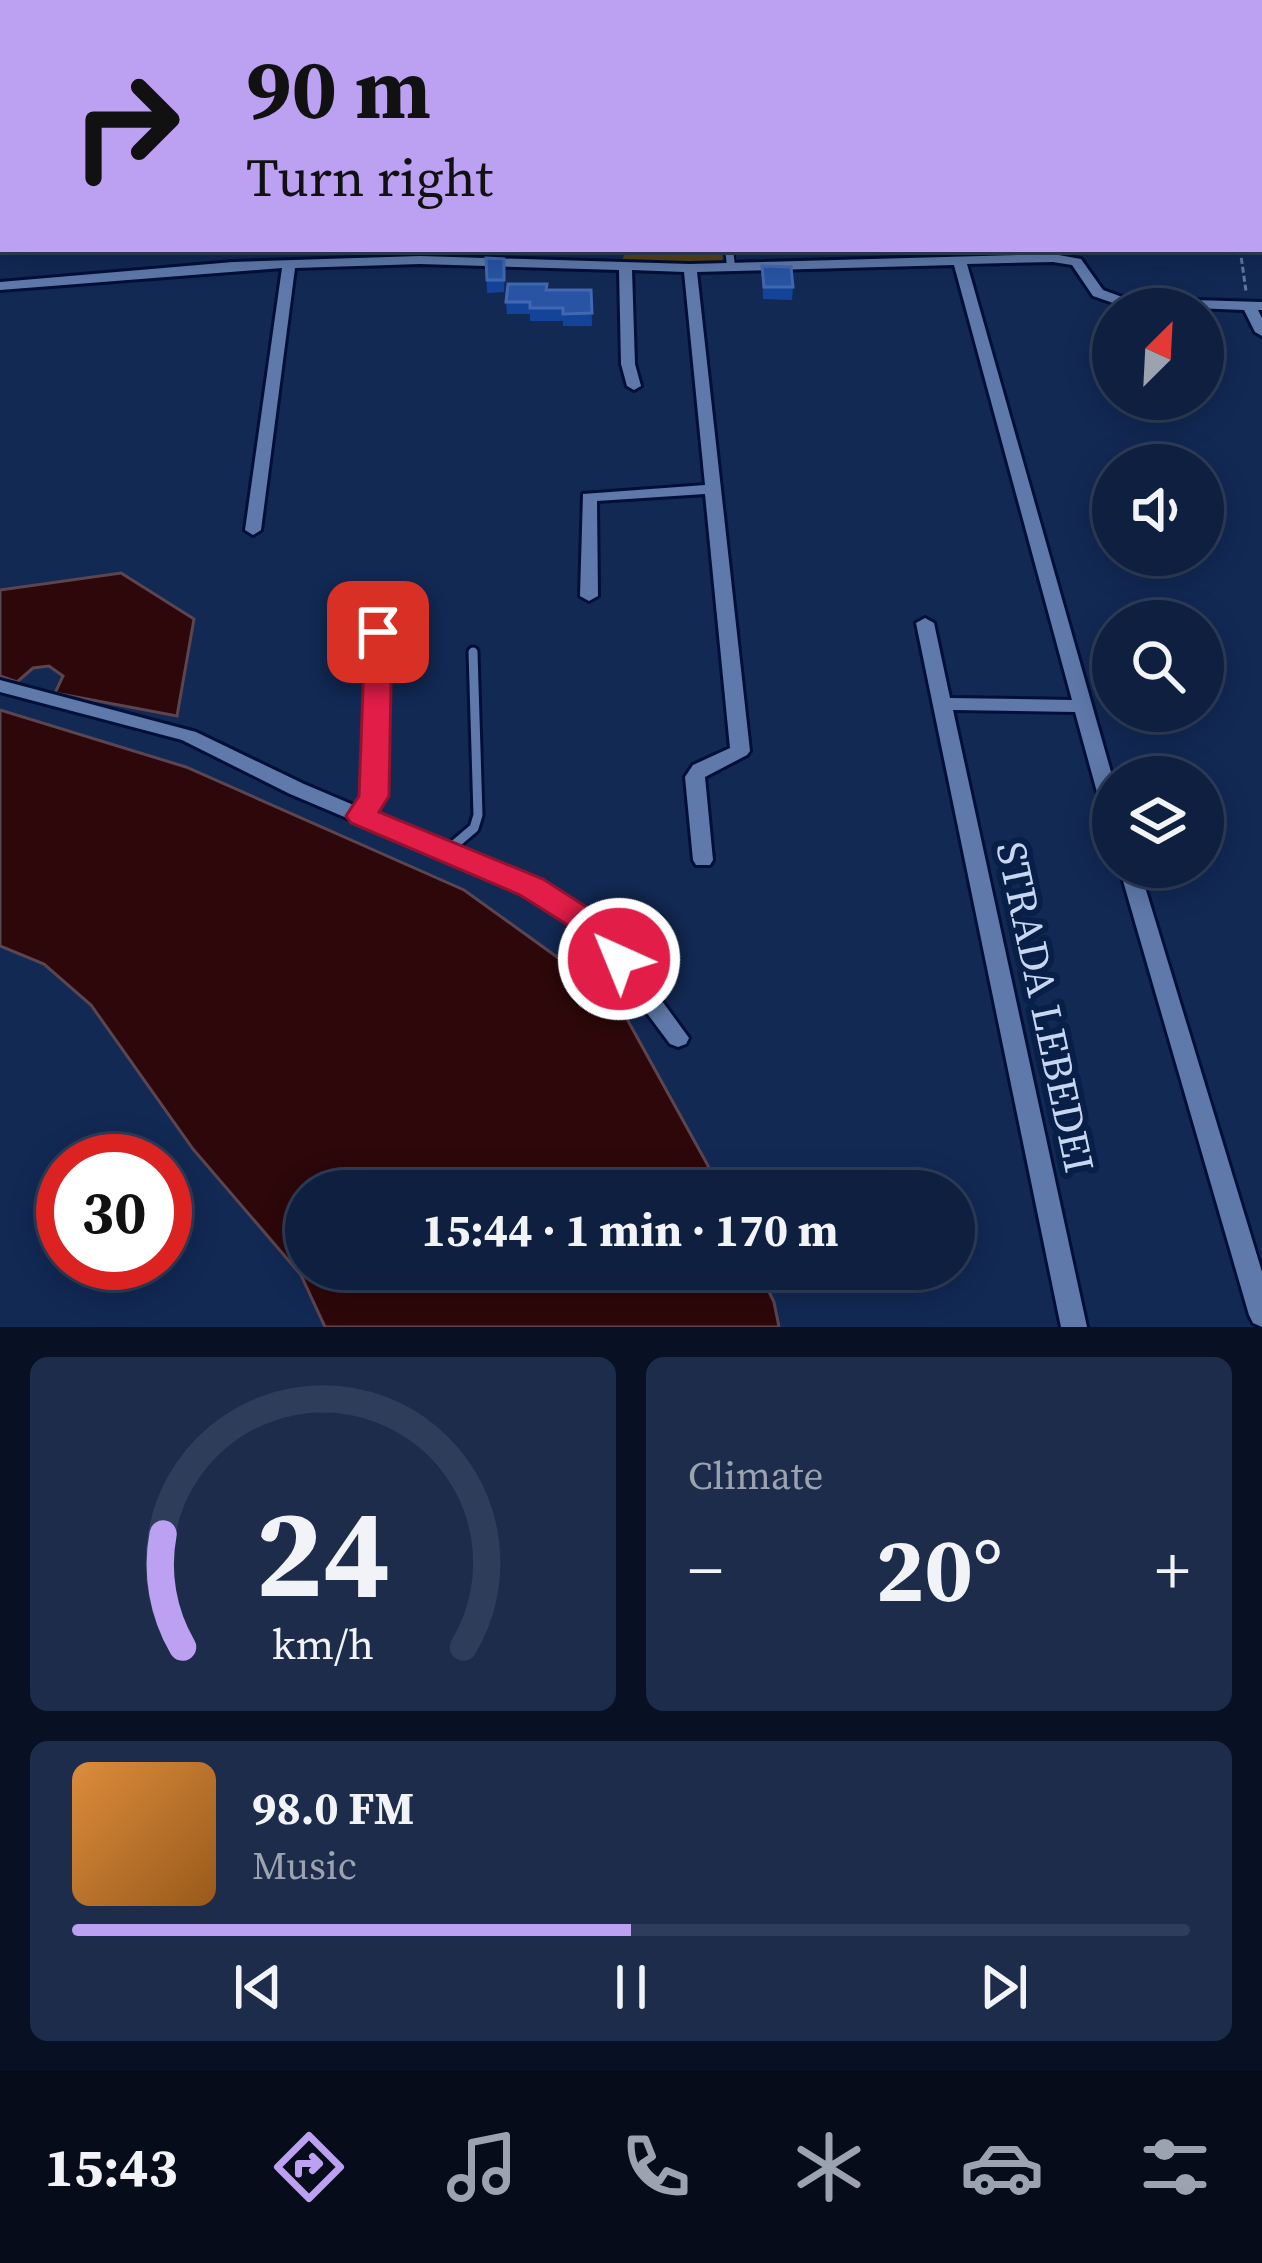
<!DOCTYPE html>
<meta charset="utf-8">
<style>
:root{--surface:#0e1f3f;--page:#1c2c4a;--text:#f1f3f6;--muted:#9ba2b0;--line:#2e3d59;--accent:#bca0f2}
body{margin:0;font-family:"Source Serif 4",serif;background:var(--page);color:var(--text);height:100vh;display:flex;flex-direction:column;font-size:45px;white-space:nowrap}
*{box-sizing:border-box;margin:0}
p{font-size:39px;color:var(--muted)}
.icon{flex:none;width:66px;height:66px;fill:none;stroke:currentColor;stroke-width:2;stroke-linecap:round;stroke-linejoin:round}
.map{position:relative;height:1327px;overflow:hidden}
.side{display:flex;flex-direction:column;gap:30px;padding:30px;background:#081123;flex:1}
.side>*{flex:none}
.hud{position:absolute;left:0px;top:0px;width:1263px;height:252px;box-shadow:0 6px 30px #0003,0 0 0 3px var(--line);background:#bca0f2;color:#111;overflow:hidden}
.needle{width:78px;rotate:24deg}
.fabs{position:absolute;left:1092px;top:288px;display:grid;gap:24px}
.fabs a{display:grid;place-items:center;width:132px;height:132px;border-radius:50%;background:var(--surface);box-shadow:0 6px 30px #0003,0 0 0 3px var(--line);font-size:60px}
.speed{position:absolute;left:36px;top:1134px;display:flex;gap:24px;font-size:60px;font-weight:700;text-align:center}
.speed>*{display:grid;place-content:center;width:156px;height:156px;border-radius:50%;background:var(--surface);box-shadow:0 6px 30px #0003,0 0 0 3px var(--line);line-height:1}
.speed .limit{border:18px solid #d22;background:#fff;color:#111}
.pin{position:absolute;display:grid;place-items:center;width:102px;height:102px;color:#fff;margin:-51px;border-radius:24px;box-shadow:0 6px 18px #0006}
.me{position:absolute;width:132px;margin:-66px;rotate:316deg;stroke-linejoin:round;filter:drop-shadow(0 0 9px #0008)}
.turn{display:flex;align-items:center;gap:42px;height:252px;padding:0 48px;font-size:54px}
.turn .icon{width:156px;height:156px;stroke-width:2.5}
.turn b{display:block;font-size:84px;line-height:102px}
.big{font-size:90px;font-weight:700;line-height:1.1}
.side .widget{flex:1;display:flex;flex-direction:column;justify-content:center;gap:18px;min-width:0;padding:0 42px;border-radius:18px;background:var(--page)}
.side .dial{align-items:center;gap:0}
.dial svg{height:312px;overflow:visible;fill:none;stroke:var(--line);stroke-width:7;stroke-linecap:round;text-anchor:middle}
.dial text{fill:var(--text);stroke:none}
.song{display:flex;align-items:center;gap:36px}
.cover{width:144px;height:144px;border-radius:18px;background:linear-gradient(135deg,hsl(30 70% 55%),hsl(30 70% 35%))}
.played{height:12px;border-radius:6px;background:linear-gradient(90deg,var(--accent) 50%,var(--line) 50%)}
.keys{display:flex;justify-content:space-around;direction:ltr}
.heat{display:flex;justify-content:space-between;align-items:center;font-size:66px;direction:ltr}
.side .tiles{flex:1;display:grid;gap:30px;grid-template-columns:1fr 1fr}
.widget:last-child{grid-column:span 2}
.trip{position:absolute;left:285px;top:1170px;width:690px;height:120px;border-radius:60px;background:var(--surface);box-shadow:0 6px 30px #0003,0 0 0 3px var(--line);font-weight:700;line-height:120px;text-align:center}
.tab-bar{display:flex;height:192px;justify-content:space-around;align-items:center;background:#060c19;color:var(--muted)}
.tab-bar .icon{width:84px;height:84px}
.tab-bar .active{color:var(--accent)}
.tab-bar b{font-size:54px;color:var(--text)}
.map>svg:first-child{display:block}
.green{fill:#564118}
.water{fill:#2d0709;stroke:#5b454f;stroke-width:3}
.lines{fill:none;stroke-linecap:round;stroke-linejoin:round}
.service-far1-casing{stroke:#000f38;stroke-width:12}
.service-casing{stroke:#000f38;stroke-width:15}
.minor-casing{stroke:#000f38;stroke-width:6}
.secondary-casing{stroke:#000f38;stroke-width:6}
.path{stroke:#64779b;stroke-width:3;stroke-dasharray:6 3;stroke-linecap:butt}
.service-far1{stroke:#5e79aa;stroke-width:8}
.service{stroke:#5e79aa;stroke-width:9}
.minor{fill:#5e79aa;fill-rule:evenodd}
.secondary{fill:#568eb2;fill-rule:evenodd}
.wall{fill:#14449a}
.building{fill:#2854a3;stroke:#4168b0;stroke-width:3}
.route{fill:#e11d48;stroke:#92132f;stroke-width:3}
.labels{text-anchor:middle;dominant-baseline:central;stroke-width:12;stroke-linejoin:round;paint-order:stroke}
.near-street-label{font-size:42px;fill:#c7d7f2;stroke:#081f48}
</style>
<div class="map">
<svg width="1262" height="1327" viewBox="0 0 1262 1327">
<rect width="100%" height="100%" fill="#122954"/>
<path class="green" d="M628,249h94l1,14 -104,2z"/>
<path class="water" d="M121,573l73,46 -17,97 -122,-23 8,-17 -14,-10 -16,2 -16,14 -17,-6v-86z
M0,710l186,57 278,123 129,93 34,36 95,172h-416v78h452l16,33 5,25h-454l-24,-52 -108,-126 -102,-144 -47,-41 -44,-18z"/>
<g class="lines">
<g class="service-far1-casing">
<path id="service-far1" d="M729,249l2,17"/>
</g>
<g class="service-casing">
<path id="service" d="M362,816l12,-19 4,-165
M447,851l27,-23 4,-13 -5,-163"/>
</g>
<g class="minor-casing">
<path id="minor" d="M3,54v6l-3,1v-6z
M1053,254l28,5 22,31 22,8 137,4v8h-4l4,8v18l-7,-4 -11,-22 -125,-5 -26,-9 -21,-31 -19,-3 -86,2 146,515v42l-7,-2 -3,-5 -28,-102 -122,-2 134,617h-26l-145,-704 9,-5 9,5 16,75 122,2 -118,-435 -257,7 53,479 -3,4 -42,22 8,83 -3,5h-14l-3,-5 -8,-83 8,-12 37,-17 -25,-254 -108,7 1,95 -9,5 -9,-5 3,-102 122,-9 -21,-213 -52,-2 3,94 6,22 -7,4 -7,-4 -6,-22 -2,-94 -199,-6 -125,4 -34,262 -8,5 -8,-5 37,-262 -282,22v-8l233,-20 187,-6 270,8z
M0,680l196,52 108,52 234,99 46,28 43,42 62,85 -3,6 -8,3 -8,-3 -59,-79 -41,-44 -46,-28 -234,-99 -108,-54 -182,-48z
M1119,867h20l123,405v55l-9,-4 -4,-8z"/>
</g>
<g class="secondary-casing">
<path id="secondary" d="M195,0h15l-17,3z
M3,158v11l-3,1v-11z"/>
</g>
<path class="path" d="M1240,249l6,42"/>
<use href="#service-far1" class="service-far1"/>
<use href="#service" class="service"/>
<use href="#minor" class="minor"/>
<use href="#secondary" class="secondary"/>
</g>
<path class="wall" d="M486,258l19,13 -1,21 -17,1z
M762,266l31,21 -1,13 -29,-1z
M546,290h45l1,36h-29v-5h-33v-7h-23l-1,-12z"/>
<path class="building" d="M3,88v27l-3,4v-28z
M1260,176h2v40l-2,-1z
M486,258l18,1v21h-17z
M762,266l29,1 2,20h-29z
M508,284h39l-1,6h45l1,23 -29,1v-6h-33v-6h-24z"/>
<path class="route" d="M378,624l14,8 -3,164 -10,16 164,67 45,29 43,43 5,8 -5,9h-23l-42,-44 -46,-29 -169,-72 -5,-7 13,-20 6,-164z"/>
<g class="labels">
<g class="near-street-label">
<text transform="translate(1046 1007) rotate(78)">STRADA LEBEDEI</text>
</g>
</g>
</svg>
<div class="fabs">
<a><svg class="needle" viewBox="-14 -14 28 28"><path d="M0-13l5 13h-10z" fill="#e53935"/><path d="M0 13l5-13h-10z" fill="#9ba2b0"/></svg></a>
<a><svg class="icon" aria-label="sound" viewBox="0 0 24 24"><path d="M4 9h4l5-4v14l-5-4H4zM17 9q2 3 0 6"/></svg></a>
<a><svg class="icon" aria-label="search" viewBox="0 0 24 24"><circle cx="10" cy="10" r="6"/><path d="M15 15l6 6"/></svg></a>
<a><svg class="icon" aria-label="layers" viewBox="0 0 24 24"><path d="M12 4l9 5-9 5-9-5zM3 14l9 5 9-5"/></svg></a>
</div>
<div class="speed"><div class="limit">30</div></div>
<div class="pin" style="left:378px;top:632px;background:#d93025"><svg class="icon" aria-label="arrive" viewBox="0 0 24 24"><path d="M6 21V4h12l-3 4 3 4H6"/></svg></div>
<svg class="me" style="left:619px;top:959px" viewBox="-20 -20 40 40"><circle r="17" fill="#e11d48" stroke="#fff" stroke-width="3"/><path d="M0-11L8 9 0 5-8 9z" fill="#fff"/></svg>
<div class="trip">15:44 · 1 min · 170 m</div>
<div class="hud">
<div class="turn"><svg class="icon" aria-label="right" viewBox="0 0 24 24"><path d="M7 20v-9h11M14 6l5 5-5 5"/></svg><div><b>90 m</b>Turn right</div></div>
</div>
</div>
<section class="side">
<div class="tiles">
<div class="widget dial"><svg viewBox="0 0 100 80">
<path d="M14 69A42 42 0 1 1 86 69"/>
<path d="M14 69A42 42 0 0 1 9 40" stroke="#bca0f2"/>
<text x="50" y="56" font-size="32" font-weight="700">24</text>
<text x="50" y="72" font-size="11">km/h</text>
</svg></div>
<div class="widget"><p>Climate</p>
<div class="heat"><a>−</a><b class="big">20°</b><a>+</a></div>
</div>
<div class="widget">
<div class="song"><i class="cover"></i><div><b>98.0 FM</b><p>Music</p></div></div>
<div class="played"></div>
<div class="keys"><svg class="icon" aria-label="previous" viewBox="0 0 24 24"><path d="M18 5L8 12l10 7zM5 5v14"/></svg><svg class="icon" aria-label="pause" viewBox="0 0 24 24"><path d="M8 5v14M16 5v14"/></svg><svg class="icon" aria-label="next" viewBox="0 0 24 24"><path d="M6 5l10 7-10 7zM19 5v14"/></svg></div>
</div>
</div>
</section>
<nav class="tab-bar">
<b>15:43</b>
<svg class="icon active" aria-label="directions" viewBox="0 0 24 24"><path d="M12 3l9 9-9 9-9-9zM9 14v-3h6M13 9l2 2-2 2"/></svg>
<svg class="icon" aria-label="music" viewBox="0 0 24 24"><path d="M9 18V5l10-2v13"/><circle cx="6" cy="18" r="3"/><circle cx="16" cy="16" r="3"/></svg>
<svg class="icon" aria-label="phone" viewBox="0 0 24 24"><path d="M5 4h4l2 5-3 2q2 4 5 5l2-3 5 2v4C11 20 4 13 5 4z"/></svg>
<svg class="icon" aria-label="climate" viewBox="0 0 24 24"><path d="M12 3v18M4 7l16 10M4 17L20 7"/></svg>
<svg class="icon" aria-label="car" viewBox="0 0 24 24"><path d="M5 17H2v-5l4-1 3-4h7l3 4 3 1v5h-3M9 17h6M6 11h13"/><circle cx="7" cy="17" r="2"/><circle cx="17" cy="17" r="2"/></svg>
<svg class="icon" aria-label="filters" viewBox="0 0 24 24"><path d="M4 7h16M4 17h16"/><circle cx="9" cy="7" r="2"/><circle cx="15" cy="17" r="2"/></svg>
</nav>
